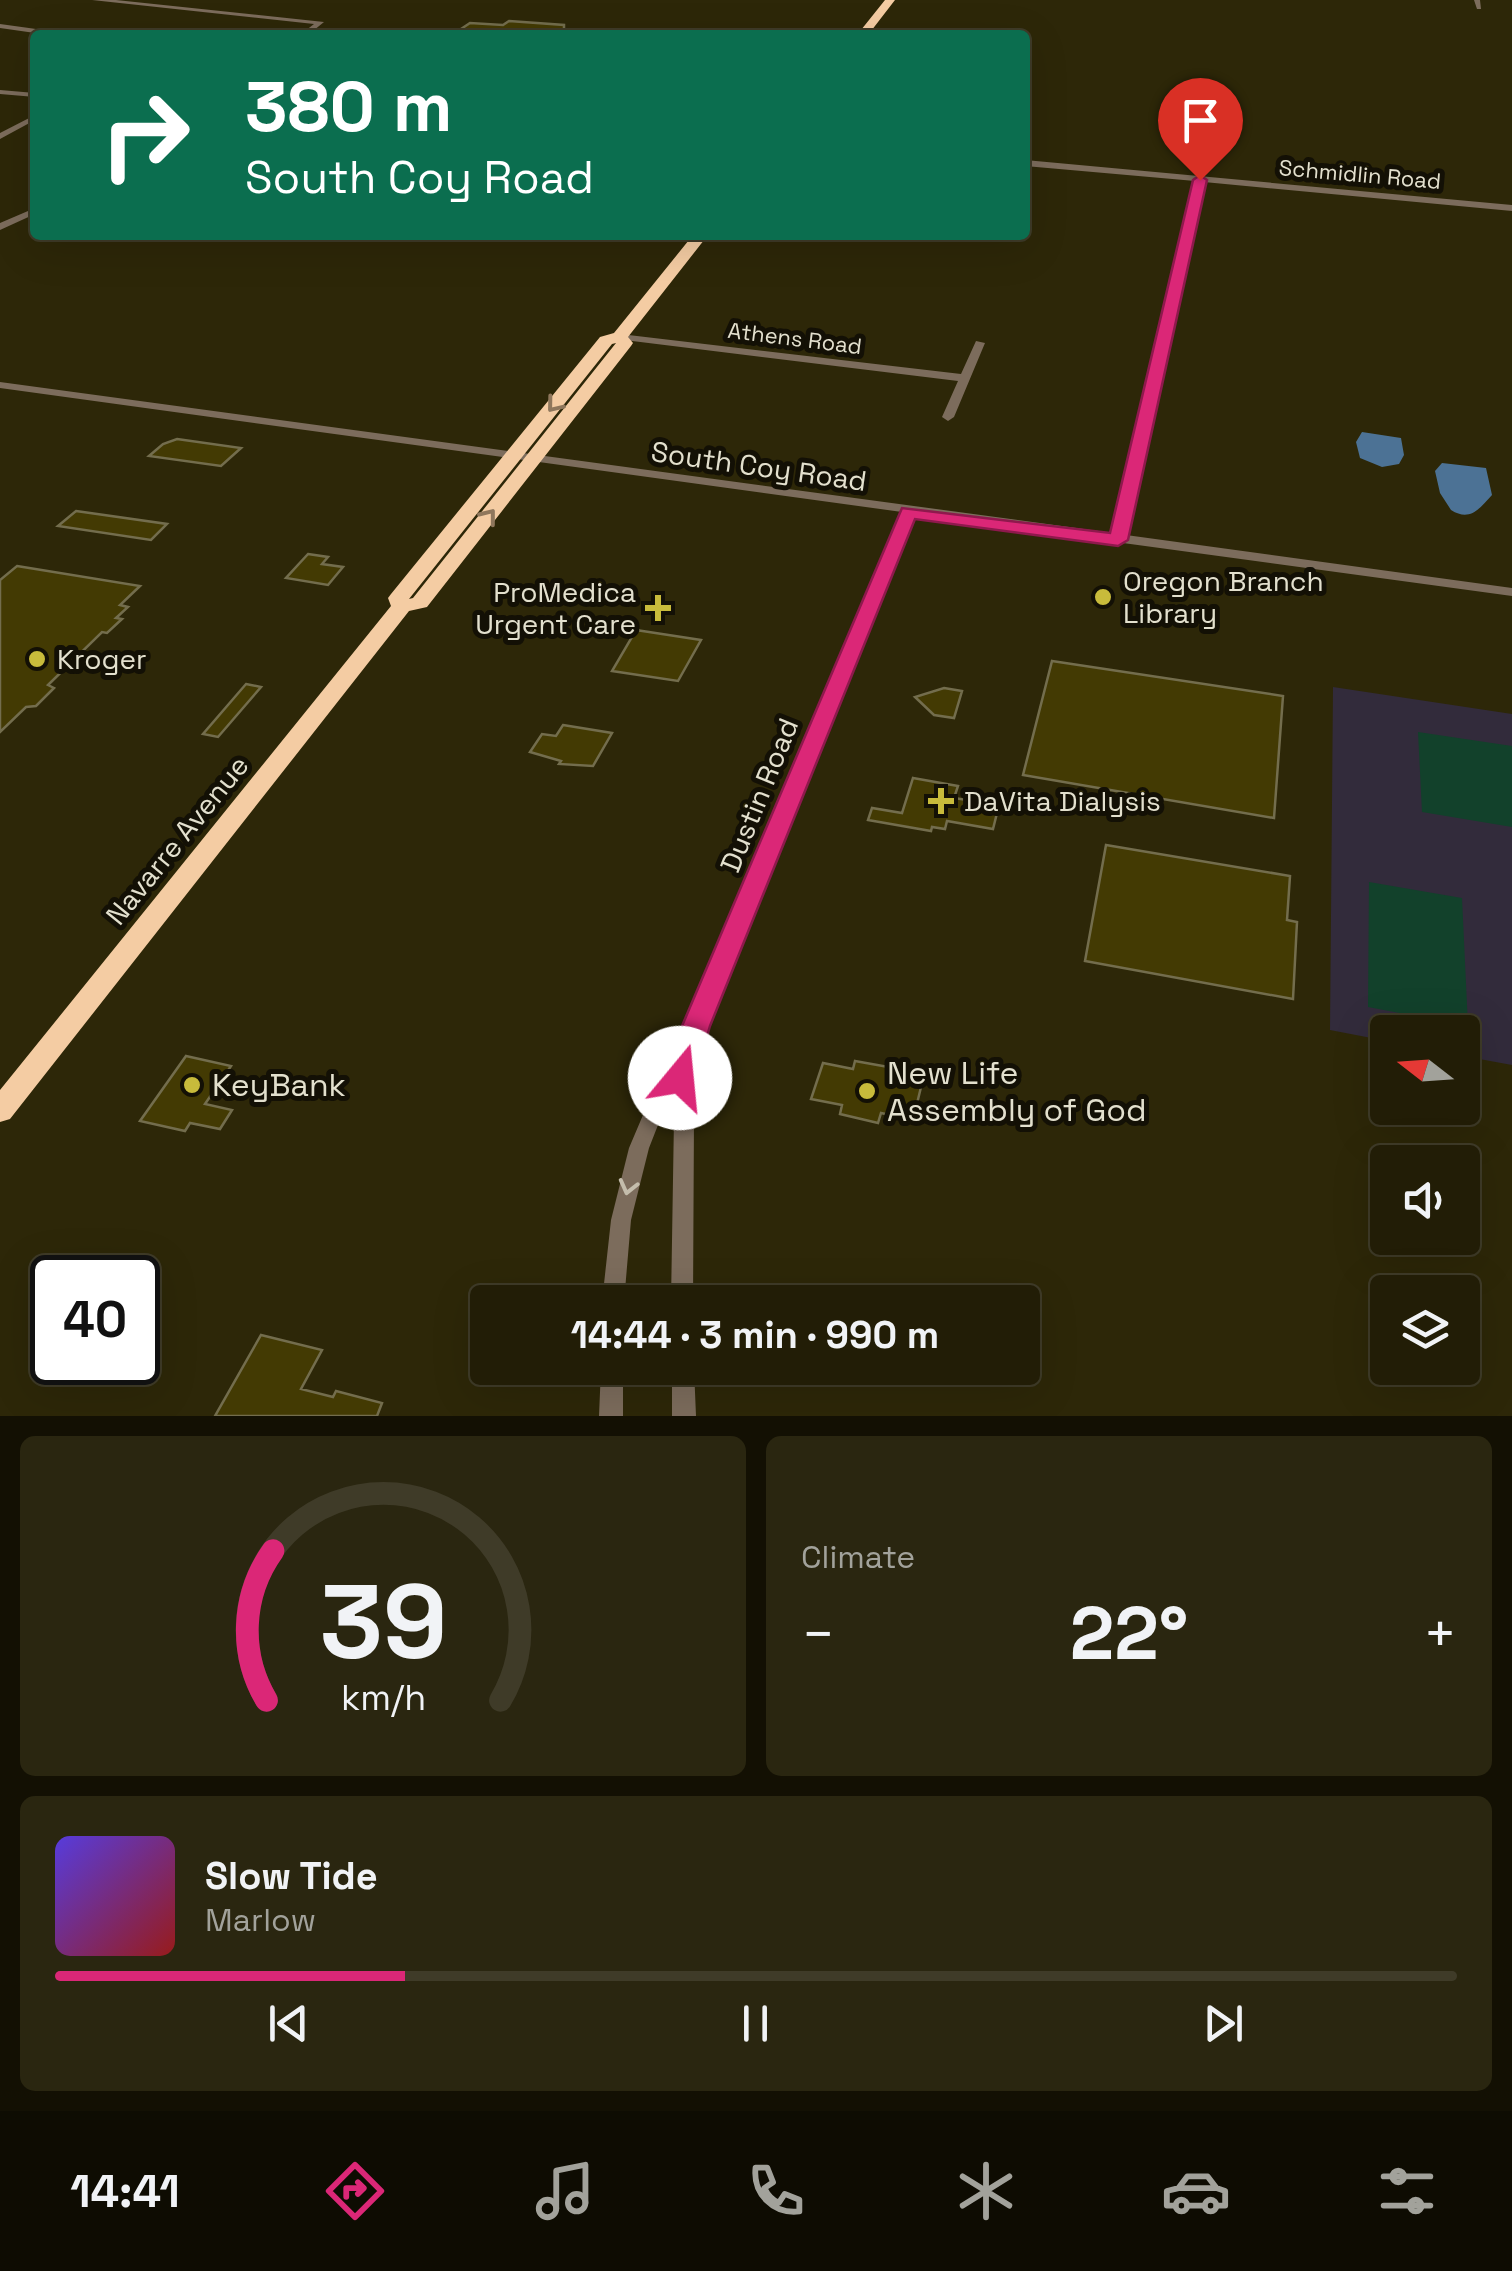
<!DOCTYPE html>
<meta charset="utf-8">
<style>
:root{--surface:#221d06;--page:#2a2610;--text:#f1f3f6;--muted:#a2a29b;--line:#3f3b28;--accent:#db2777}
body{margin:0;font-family:"Space Grotesk",sans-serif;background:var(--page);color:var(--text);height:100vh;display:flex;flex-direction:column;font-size:38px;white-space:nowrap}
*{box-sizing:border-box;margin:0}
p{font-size:32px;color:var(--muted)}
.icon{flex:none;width:55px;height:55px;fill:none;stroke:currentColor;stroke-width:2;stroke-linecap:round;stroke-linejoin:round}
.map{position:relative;height:1416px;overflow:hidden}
.side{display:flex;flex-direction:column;gap:20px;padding:20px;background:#131003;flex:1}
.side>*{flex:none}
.guide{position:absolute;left:30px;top:30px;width:1000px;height:210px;border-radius:10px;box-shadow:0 10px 40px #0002,0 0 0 2px var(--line);background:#0b6e4f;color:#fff;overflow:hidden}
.needle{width:65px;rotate:287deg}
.fabs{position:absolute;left:1370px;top:1015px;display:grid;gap:20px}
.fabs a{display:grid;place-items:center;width:110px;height:110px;border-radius:10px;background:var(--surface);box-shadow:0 10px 40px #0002,0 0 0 2px var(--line);font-size:50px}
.speed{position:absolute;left:30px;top:1255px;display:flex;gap:20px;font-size:50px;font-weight:700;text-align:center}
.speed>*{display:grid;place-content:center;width:130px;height:130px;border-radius:50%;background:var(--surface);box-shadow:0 10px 40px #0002,0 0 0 2px var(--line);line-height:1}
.speed .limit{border:5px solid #111;border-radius:15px;background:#fff;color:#111}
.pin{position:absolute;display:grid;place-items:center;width:85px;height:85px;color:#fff;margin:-102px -42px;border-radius:50% 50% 50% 0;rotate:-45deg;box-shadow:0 0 10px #0007}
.pin .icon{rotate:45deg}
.me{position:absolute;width:110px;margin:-55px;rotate:17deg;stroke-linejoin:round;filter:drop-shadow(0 0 8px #0008)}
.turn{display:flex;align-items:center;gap:35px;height:210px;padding:0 50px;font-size:45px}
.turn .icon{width:130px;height:130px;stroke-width:2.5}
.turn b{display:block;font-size:70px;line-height:85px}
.big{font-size:75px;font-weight:800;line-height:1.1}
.side .widget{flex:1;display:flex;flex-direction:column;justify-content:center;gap:15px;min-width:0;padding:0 35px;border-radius:15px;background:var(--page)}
.side .dial{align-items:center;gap:0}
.dial svg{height:260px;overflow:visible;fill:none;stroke:var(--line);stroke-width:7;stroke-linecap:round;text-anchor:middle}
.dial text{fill:var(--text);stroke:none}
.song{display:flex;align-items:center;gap:30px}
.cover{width:120px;height:120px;border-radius:15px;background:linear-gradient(135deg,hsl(250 70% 55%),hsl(0 70% 35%))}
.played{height:10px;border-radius:5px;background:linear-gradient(90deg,var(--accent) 25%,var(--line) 25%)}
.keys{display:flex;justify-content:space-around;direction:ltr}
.heat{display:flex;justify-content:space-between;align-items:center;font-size:55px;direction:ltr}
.side .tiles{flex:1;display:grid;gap:20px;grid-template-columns:1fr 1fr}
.widget:last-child{grid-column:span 2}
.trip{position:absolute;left:470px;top:1285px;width:570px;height:100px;border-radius:10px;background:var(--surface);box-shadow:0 10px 40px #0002,0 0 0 2px var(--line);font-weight:800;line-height:100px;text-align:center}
.menu{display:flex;height:160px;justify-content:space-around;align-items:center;background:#0e0c02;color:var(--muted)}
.menu .icon{width:70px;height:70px}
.menu .active{color:var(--accent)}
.menu b{font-size:45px;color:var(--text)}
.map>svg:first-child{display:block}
.education{fill:#322b3b}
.green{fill:#12412b}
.water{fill:#4c7295}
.building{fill:#433a03;stroke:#736d4d;stroke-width:2.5}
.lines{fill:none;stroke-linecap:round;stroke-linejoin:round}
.minor{fill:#7c6c5c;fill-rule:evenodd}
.highway{fill:#f4cca3;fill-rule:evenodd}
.oneway{stroke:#8f775c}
.oneway2{stroke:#c4bdac}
.route{fill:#db2777;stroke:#8e194d;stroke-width:2.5}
.poi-dot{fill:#c8bb3b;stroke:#131005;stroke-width:4}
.labels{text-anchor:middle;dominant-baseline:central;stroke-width:10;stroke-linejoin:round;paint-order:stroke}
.far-street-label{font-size:22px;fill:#e3e0ce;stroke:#131005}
.street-label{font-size:28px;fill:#e3e0ce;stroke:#131005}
.poi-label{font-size:28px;fill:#e3e0ce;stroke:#131005;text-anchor:start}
.near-poi-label{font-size:32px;fill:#e3e0ce;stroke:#131005;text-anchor:start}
</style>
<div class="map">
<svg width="1512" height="1416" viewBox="0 0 1512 1416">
<rect width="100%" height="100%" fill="#2d2708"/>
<path class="education" d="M1333,687l179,27v351l-49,-9 -1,-24h-74l-1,9 -57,-11z"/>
<path class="green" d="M1418,732l94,14v81l-90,-15z
M1369,882l93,16 6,128 -100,-19z"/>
<path class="water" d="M1362,432l39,6 3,17 -5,9 -17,3 -22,-9 -4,-16z
M1442,463l44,5 6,27c-13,14 -22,27 -41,15l-11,-17 -5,-22z"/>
<path class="building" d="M509,21l55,4v10h-112l18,-12 33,2z
M177,439l64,9 -20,18 -72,-10 14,-12z
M76,511l91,13 -16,16 -93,-14z
M308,554l20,3 -6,7 21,3 -15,18 -42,-7z
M17,566l123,20 -20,19 8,2 -12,11 6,1 -15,14 -5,-1 -54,53 6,3 -18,18 -10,1 -26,25v-152z
M636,630l65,10 -23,41 -66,-10z
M1052,661l231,35 -9,122 -251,-43z
M246,684l15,3 -43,50 -15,-3z
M944,688l18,3 -8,27 -20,-3 -19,-18z
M563,725l49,8 -19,33 -34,-2 2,-3 -31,-9 12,-18 14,2z
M913,778l45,8 -4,12 45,7 -6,24 -46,-8 -2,8 -13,-2 -1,4 -63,-11 4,-12 30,5z
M1106,845l184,31 -3,44 10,2 -4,77 -208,-38z
M186,1056l45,10 -26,38 27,6 -12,19 -30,-6 -5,8 -45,-10z
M855,1061l39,7 -2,8 30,7 -9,37 -32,-7 -3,10 -38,-9 2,-9 -31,-6 12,-36 30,6z
M261,1335l61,15 -21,39 32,8 3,-6 46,12 -5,13h-162z"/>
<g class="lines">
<path class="minor" d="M92,0h24l208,22 -16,13h-8l14,-11z
M1474,0h6l1,9h-4z
M0,24l65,9 4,2h-20l-49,-7z
M0,90l35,3v4l-35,-3z
M35,115v5l-35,19v-6z
M1025,160l487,45v6l-308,-29 -78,353 386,53v8l-389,-53 -5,1 -203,-30 -210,512 -23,76 12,14 -1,186h-22l3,-184 -3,-3 -13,10 -9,23 -18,72 -7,82h-22l9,-82 18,-72 14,-33 21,-15 23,-74 215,-514 -902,-124v-6l1113,151 82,-352 -170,-15z
M35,208v6l-35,16v-7z
M620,334l341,40 15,-33 9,2 -31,74 -6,4 -6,-4 16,-36 -342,-42v-4z
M601,1368h22v48h-24z
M672,1368h22l2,48h-24z"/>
<path class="highway" d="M885,0h10l-27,35h-11z
M693,235h15l-80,102 5,6 -2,3 -204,261 -18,4 -399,508 -10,3v-32l391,-484 -3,-8 3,-4 209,-257 14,-4zM616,343l-203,255 -4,1 203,-255z"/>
</g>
<defs><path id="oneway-chevron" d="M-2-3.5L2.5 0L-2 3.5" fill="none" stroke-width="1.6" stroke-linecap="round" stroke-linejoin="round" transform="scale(2.5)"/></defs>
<g class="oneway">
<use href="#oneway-chevron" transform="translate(554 405) rotate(129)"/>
<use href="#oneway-chevron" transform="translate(489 516) rotate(-52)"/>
</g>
<use class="oneway2" href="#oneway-chevron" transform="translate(628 1187) rotate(104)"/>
<path class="route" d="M1200,175l7,5 -79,360 -10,6 -203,-27 -205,507 -15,52 -5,8 -10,3 -10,-3 -5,-8 17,-52 220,-518 208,25 83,-353z"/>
<g class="poi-dot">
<circle cx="1103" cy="597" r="10"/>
<path d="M653 593h10v10h10v10h-10v10h-10v-10h-10v-10h10z"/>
<circle cx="37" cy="659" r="10"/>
<path d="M936 786h10v10h10v10h-10v10h-10v-10h-10v-10h10z"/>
<circle cx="192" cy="1085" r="10"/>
<circle cx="867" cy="1091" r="10"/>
</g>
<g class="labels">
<g class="far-street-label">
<text transform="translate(1360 174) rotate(5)">Schmidlin Road</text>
<text transform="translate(795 338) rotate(7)">Athens Road</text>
</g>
<g class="street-label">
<text transform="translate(759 466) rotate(8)">South Coy Road</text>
<text transform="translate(759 795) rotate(-68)">Dustin Road</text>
<text transform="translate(177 840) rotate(-51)">Navarre Avenue</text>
</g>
<g class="poi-label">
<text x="1123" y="581">Oregon Branch<tspan x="1123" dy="32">Library</tspan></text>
<text x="636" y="592" text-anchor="end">ProMedica<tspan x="636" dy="32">Urgent Care</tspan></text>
<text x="57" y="659">Kroger</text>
<text x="964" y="801">DaVita Dialysis</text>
</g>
<g class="near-poi-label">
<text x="887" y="1073">New Life<tspan x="887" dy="37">Assembly of God</tspan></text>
<text x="212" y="1085">KeyBank</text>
</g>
</g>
</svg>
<div class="fabs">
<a><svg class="needle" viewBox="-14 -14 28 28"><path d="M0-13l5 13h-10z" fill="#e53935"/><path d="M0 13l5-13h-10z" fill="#a2a29b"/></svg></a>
<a><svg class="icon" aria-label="sound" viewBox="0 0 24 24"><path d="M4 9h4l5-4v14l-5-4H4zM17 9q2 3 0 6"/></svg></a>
<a><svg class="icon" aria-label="layers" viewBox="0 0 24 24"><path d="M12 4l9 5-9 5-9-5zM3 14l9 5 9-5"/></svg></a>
</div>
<div class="speed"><div class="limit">40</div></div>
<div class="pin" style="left:1200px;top:180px;background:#d93025"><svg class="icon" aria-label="arrive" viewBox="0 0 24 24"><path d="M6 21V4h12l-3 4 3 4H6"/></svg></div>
<svg class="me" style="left:680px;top:1078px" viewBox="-20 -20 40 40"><circle r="19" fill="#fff"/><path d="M0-13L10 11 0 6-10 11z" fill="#db2777"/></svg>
<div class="trip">14:44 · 3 min · 990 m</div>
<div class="guide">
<div class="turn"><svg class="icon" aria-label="right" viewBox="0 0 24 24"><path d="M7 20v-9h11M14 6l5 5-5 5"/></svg><div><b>380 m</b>South Coy Road</div></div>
</div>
</div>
<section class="side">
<div class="tiles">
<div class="widget dial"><svg viewBox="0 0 100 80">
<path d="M14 69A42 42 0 1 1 86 69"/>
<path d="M14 69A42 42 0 0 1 16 23" stroke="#db2777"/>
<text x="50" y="56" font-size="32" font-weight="700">39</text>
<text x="50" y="72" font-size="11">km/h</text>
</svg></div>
<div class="widget"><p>Climate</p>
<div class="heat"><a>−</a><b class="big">22°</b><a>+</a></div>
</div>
<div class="widget">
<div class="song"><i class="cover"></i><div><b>Slow Tide</b><p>Marlow</p></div></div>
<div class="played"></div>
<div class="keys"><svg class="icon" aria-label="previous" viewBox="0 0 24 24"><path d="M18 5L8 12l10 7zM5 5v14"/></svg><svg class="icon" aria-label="pause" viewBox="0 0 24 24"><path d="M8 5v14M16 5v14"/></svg><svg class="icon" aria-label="next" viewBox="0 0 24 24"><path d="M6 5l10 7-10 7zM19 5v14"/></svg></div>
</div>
</div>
</section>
<nav class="menu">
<b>14:41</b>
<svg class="icon active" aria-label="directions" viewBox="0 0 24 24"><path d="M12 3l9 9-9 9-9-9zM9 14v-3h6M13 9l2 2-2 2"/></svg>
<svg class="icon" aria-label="music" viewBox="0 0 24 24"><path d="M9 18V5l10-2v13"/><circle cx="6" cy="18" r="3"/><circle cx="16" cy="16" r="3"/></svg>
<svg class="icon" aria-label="phone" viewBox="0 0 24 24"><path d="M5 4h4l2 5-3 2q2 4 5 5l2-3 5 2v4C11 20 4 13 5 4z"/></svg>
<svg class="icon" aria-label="climate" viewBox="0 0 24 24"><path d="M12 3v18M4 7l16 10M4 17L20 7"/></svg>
<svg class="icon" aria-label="car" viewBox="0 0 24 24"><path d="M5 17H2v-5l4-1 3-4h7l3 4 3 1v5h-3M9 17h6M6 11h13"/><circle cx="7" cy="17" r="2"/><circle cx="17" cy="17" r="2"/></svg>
<svg class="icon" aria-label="filters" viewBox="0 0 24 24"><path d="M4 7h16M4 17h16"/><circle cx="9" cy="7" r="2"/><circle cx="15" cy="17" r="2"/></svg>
</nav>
